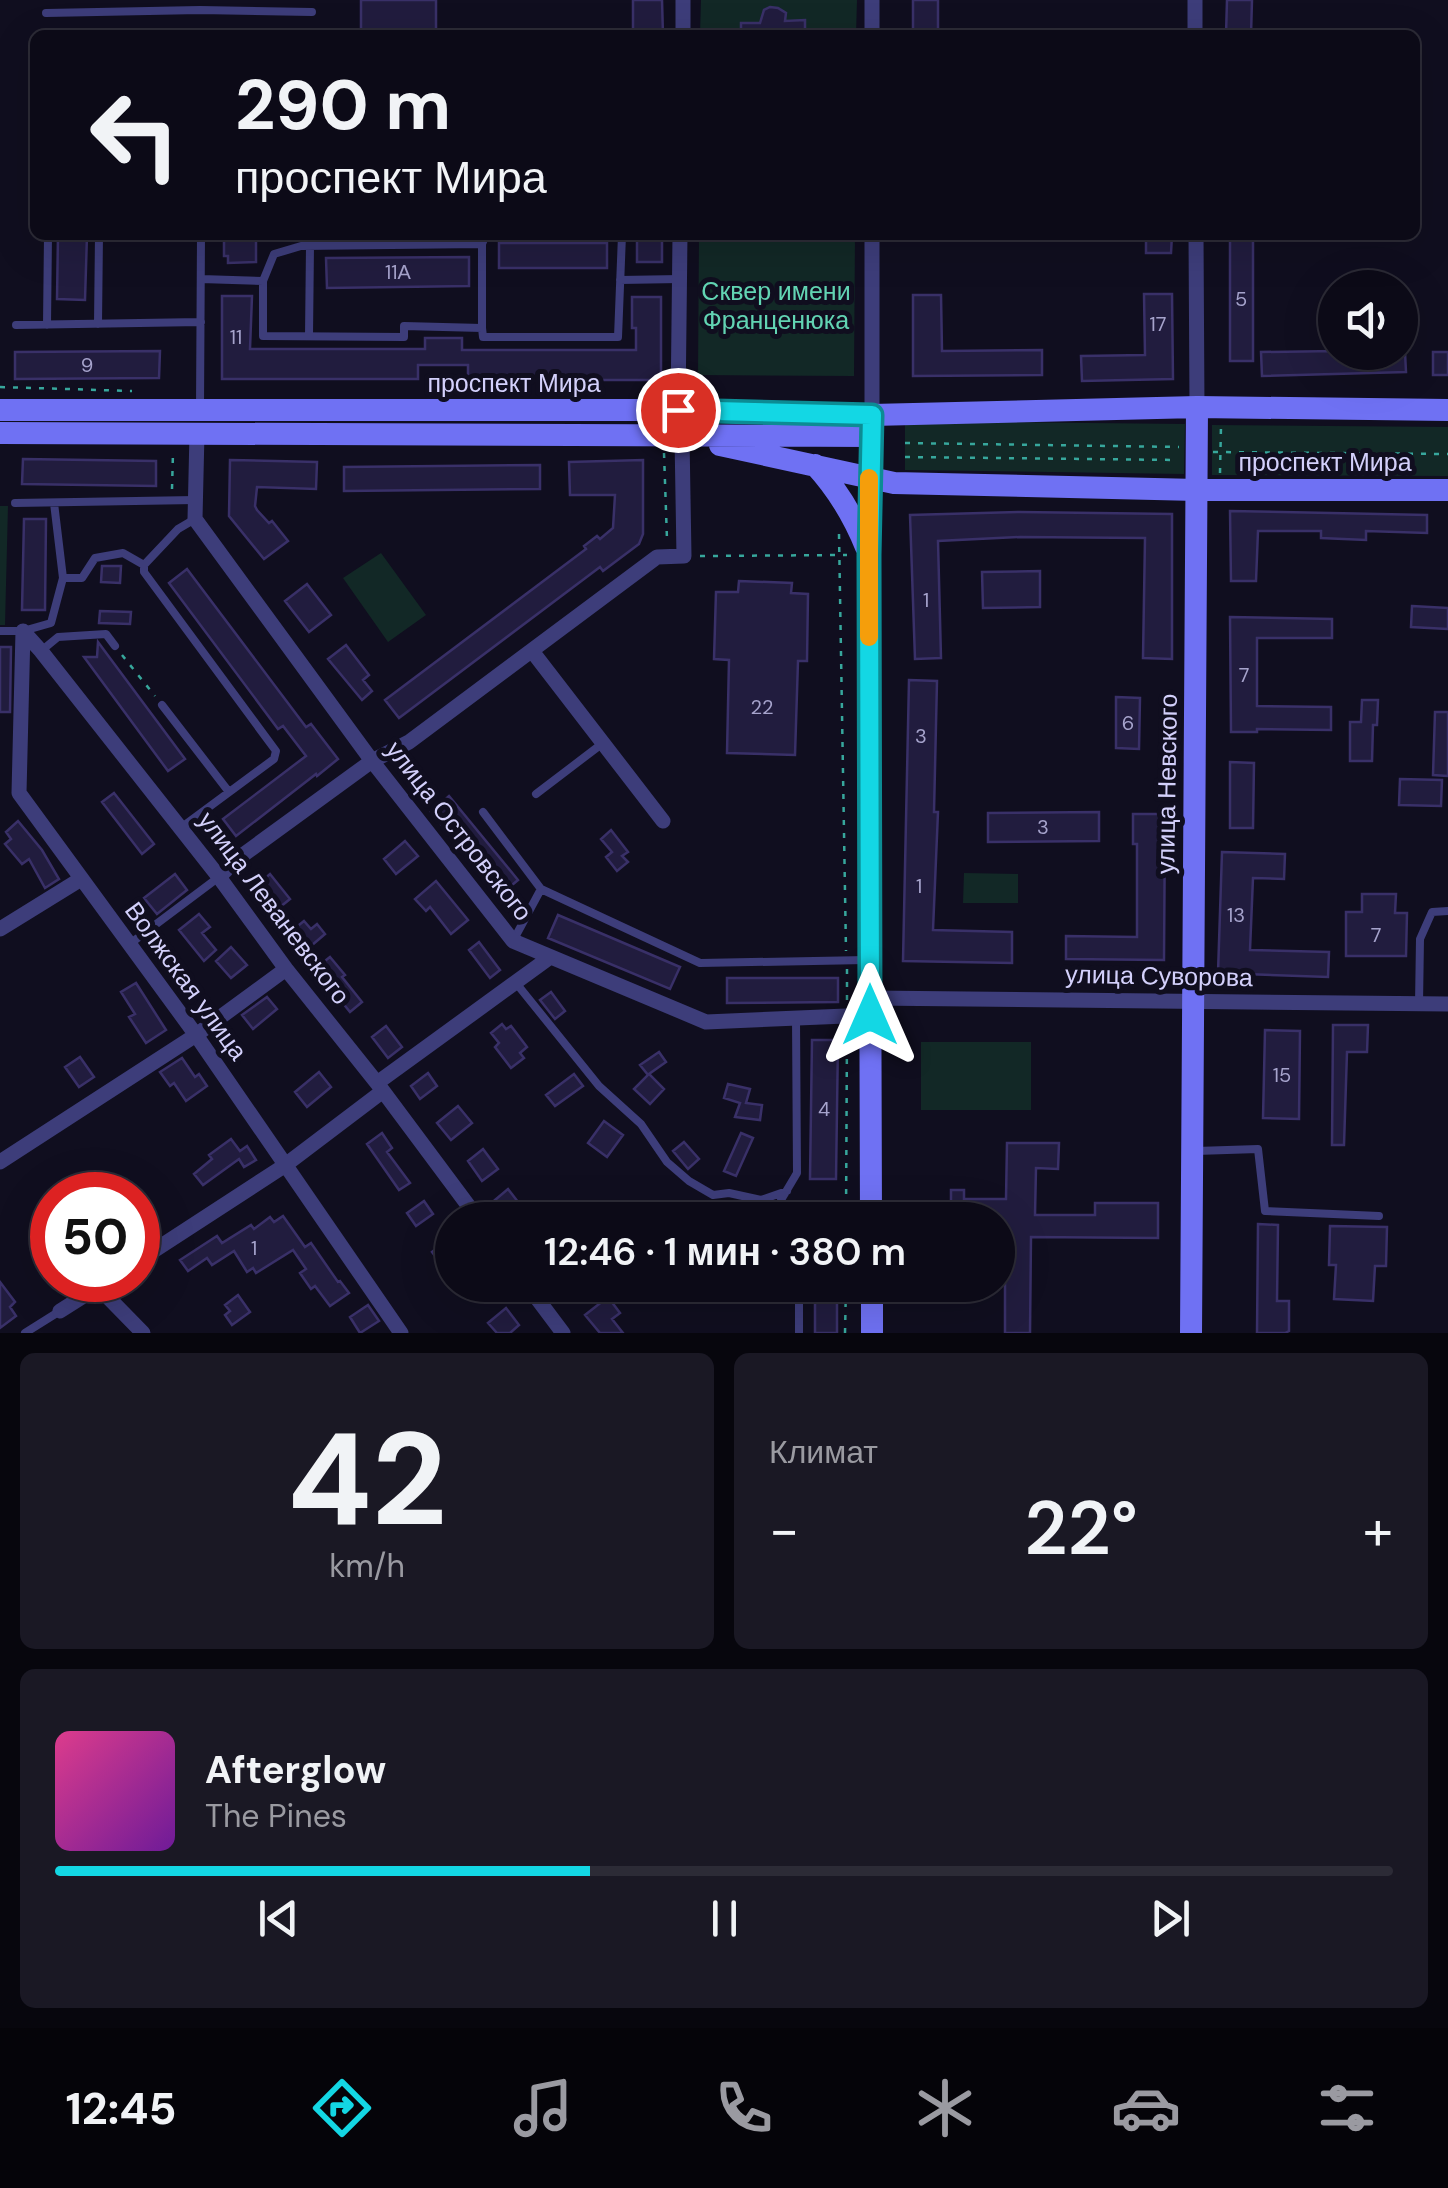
<!DOCTYPE html>
<html lang="ru">
<meta charset="utf-8">
<style>
:root{--surface:#0c0a17;--page:#1a1824;--text:#f1f3f6;--muted:#9a9aa1;--line:#2c2b36;--accent:#13d7e4}
body{margin:0;font-family:"DM Sans",sans-serif;background:var(--page);color:var(--text);height:100vh;display:flex;flex-direction:column;font-size:38px;white-space:nowrap}
*{box-sizing:border-box;margin:0}
p{font-size:32px;color:var(--muted)}
.icon{flex:none;width:55px;height:55px;fill:none;stroke:currentColor;stroke-width:2;stroke-linecap:round;stroke-linejoin:round}
.map{position:relative;height:1333px;overflow:hidden}
.details{display:flex;flex-direction:column;gap:20px;padding:20px;background:#07060d;flex:1}
.details>*{flex:none}
.banner{position:absolute;left:30px;top:30px;width:1390px;height:210px;border-radius:15px;box-shadow:0 10px 40px #0002,0 0 0 2px var(--line);background:#0c0a17;color:var(--text);overflow:hidden}
.controls{position:absolute;left:1318px;top:270px;display:grid;gap:20px}
.controls a{display:grid;place-items:center;width:100px;height:100px;border-radius:50%;background:var(--surface);box-shadow:0 10px 40px #0002,0 0 0 2px var(--line);font-size:50px}
.speed{position:absolute;left:30px;top:1172px;display:flex;gap:20px;font-size:50px;font-weight:700;text-align:center}
.speed>*{display:grid;place-content:center;width:130px;height:130px;border-radius:50%;background:var(--surface);box-shadow:0 10px 40px #0002,0 0 0 2px var(--line);line-height:1}
.speed .limit{border:15px solid #d22;background:#fff;color:#111}
.pin{position:absolute;display:grid;place-items:center;width:85px;height:85px;color:#fff;margin:-42px;border:5px solid #fff;border-radius:50%;box-shadow:0 2px 10px #0007}
.me{position:absolute;width:110px;margin:-55px;rotate:0deg;stroke-linejoin:round;filter:drop-shadow(0 0 8px #0008)}
.turn{display:flex;align-items:center;gap:35px;height:210px;padding:0 40px;font-size:45px}
.turn .icon{width:130px;height:130px;stroke-width:2.5}
.turn b{display:block;font-size:70px;line-height:85px}
.big{font-size:75px;font-weight:600;line-height:1.1}
.details .card{flex:1;display:flex;flex-direction:column;justify-content:center;gap:15px;min-width:0;padding:0 35px;border-radius:15px;background:var(--page)}
.details .dial{align-items:center;gap:0}
.dial b{font-size:130px;line-height:1}
.song{display:flex;align-items:center;gap:30px}
.cover{width:120px;height:120px;border-radius:15px;background:linear-gradient(135deg,hsl(330 70% 55%),hsl(280 70% 35%))}
.played{height:10px;border-radius:5px;background:linear-gradient(90deg,var(--accent) 40%,var(--line) 40%)}
.keys{display:flex;justify-content:space-around;direction:ltr}
.heat{display:flex;justify-content:space-between;align-items:center;font-size:55px;direction:ltr}
.details .tiles{flex:1;display:grid;gap:20px;grid-template-columns:1fr 1fr}
.card:last-child{grid-column:span 2}
.trip{position:absolute;left:435px;top:1202px;width:580px;height:100px;border-radius:50px;background:var(--surface);box-shadow:0 10px 40px #0002,0 0 0 2px var(--line);font-weight:600;line-height:100px;text-align:center}
.dock{display:flex;height:160px;justify-content:space-around;align-items:center;background:#050409;color:var(--muted)}
.dock .icon{width:70px;height:70px}
.dock .on{color:var(--accent)}
.dock b{font-size:45px;color:var(--text)}
.map>svg:first-child{display:block}
.green{fill:#122826}
.building{fill:#211c3e;stroke:#393068;stroke-width:2.5}
.lines{fill:none;stroke-linecap:round;stroke-linejoin:round}
.path{stroke:#37a79c;stroke-width:2.5;stroke-dasharray:5 8;stroke-linecap:butt}
.service{stroke:#3d3d7a;stroke-width:8}
.minor{stroke:#3d3d7a;stroke-width:15}
.secondary{stroke:#6f71f3;stroke-width:22}
.route-casing{stroke:#0c8c94;stroke-width:25}
.route{stroke:#13d7e4;stroke-width:18}
.slow{stroke:#f59e0b;stroke-width:18}
.labels{text-anchor:middle;dominant-baseline:central;stroke-width:10;stroke-linejoin:round;paint-order:stroke}
.number-label{font-size:20px;fill:#a6a3cc}
.park-label{font-size:25px;fill:#62d4b3;stroke:#100e1f}
.street-label{font-size:25px;fill:#d3d0fb;stroke:#100e1f}
</style>
<div class="map">
<svg width="1448" height="1333" viewBox="0 0 1448 1333">
<rect width="100%" height="100%" fill="#100e1f"/>
<path class="green" d="M701,0h156l-1,35h-156z
M699,235h156l-1,141 -156,-1z
M905,421l280,3 -1,50 -279,-4z
M1212,425l236,2v49l-236,-1z
M0,506h8l-3,119h-5z
M381,553l45,62 -38,27 -45,-64z
M964,873l54,1v29h-55z
M921,1042h110v68h-110z"/>
<path class="building" d="M361,0h75v31h-24v4h-51z
M633,0h29l1,35h-30z
M913,0h25v35h-25z
M1227,0h25l-1,35h-25z
M770,7l8,1 8,5 -1,8 20,-1v15h-64v-12h19l4,-13z
M58,235h29l-2,65 -28,-1z
M224,235h32v27l-28,1v-7h-4z
M637,235h25v27h-25z
M1146,235h26l-1,18h-25z
M1230,238h23v123h-23z
M499,243h108v25h-108z
M469,257v29l-142,2 -1,-30z
M1144,294h28l1,85 -91,2 -1,-25 64,-1z
M913,295h28l1,56 100,-1v25l-129,1z
M222,296h30l-2,53h175v-11h37v12h174v-22h-4v-31h29v83h-193v-15h-50v14h-196z
M160,351l-1,27 -144,1v-27z
M1335,351v1h70l1,20 -144,4 -1,-24z
M1433,352h15v23h-15z
M23,459l133,2v25l-134,-2z
M230,460l87,2 -1,27 -59,-2 -2,19 2,4 12,13 3,-2 16,20 -24,18 -35,-43z
M643,460v74l-4,10 -36,27 -3,-4 -201,151 -14,-18 201,-151 -2,-3 13,-10 3,3 13,-11 2,-33h-45l-1,-33z
M540,465v24l-196,2v-24z
M1230,511l197,4v18l-61,-2v9l-45,-2v-7h-63l-2,50h-25z
M1020,512l152,2v145l-29,-1 2,-120 -125,-1 -82,4 3,117 -26,1 -5,-144z
M24,519h22l-1,91h-23z
M102,566h19l-1,17 -19,-1z
M187,569l119,158 5,-3 27,35 -21,17 -1,-2 -80,62 -13,-17 83,-63 -23,-30 -5,3 -109,-146z
M1040,571v36l-57,1 -1,-36z
M739,581l53,2 -1,10 17,1 -1,67h-9l-3,94 -68,-2 2,-93 -15,-1 2,-67h22z
M307,584l24,31 -22,17 -24,-31z
M1412,606l36,2v21l-37,-2z
M100,611l31,1 -1,12 -31,-1z
M1230,617l102,2v19h-75v68l74,1v23l-74,-1v3h-26z
M98,642l87,117 -17,12 -84,-114h13z
M346,645l23,30 -6,5 9,11 -10,9 -34,-41z
M0,647h11l-1,65h-10z
M909,680l28,1 -3,131h4l-5,118 79,2v31l-109,-2z
M1116,697l24,1 -1,51 -23,-1z
M1362,700h16l-1,25h-4l-1,36h-22v-39h11z
M1435,712h13v64l-15,-1z
M1230,762l24,1 -1,65h-23z
M1400,779l42,1 -1,26 -42,-1z
M114,793l40,51 -12,10 -40,-52z
M449,796l69,84 -18,15 -69,-83z
M1099,812v29l-111,1v-29z
M1133,814h32l-1,146 -98,-1v-23l71,1v-93h-4z
M18,821l24,29 17,29 -14,9 -16,-29 -7,5 -17,-20 6,-5 -5,-7z
M611,830l17,22 -6,4 6,6 -11,9 -11,-14 6,-5 -11,-13z
M405,841l13,15 -22,18 -12,-15z
M1222,852l63,2 -1,25 -31,-1 -3,72 79,2 -1,25 -110,-4z
M175,874l12,16 -30,24 -13,-16z
M270,874l20,25 -16,13 -20,-24z
M436,881l32,39 -17,14 -21,-27 -4,4 -11,-12z
M1362,894h34l-1,19h12l-1,43h-60v-44h16z
M199,914l11,13 -8,6 14,17 -12,11 -25,-31z
M558,915l122,52 -10,22 -122,-51z
M304,921l7,8 6,-5 8,10 -21,18 -15,-19z
M479,942l21,28 -10,8 -21,-28z
M231,947l16,18 -16,13 -15,-17z
M330,957l15,18 -3,2 20,25 -12,10 -33,-41v-4z
M727,978h111v24l-111,1z
M136,983l30,47 -20,13 -17,-26 6,-3 -14,-22z
M551,992l14,19 -10,8 -15,-19z
M267,997l10,12 -24,20 -11,-14z
M502,1024l4,5 5,-3 16,21 -7,6 4,5 -13,10 -16,-21 4,-4 -8,-10z
M1333,1025h35l-1,27h-20l-3,93h-12z
M386,1026l16,21 -14,11 -16,-21z
M1265,1030l35,1 -1,88 -36,-1z
M812,1040h26l-2,139h-26z
M659,1052l7,10 -17,12 15,15 -14,15 -16,-15 14,-14 -8,-10z
M80,1057l14,20 -15,10 -14,-20z
M182,1058l13,19 4,-3 8,12 -21,15 -12,-18 -4,3 -10,-14z
M319,1072l12,15 -24,20 -12,-15z
M428,1073l9,13 -17,13 -9,-13z
M574,1074l9,12 -28,20 -9,-11z
M728,1084l22,5 -4,14 16,2 -2,15 -25,-3 5,-14 -16,-5z
M458,1106l14,17 -21,17 -14,-17z
M604,1121l19,14 -16,22 -19,-14z
M382,1133l10,15 -5,4 23,31 -11,7 -32,-46z
M741,1133l12,5 -17,38 -12,-5z
M231,1139l9,12 7,-5 9,14 -12,7 -5,-8 -36,26 -9,-11 18,-15 -3,-4z
M684,1142l15,17 -11,10 -15,-18z
M1007,1143h52l-1,26 -22,-1 -1,47h60v-12h63v35l-127,-1 -1,96h-25v-98h-7v-15h-47v-30h13v9h42z
M483,1149l15,20 -16,12 -14,-20z
M508,1189l24,31h-21l-16,-20z
M424,1201l9,13 -17,12 -9,-13z
M797,1204h22v16h-22z
M283,1216l22,31 6,-4 27,39 2,-1 9,12 -19,13 -15,-20 -4,3 -11,-16 6,-4 -13,-19 -37,23 -3,-5 -6,4 -13,-21 -22,14 -5,-7 -19,13 -8,-11 37,-24 5,7 29,-18 3,4 16,-12 4,5z
M1258,1224l20,1 -1,76h12v30l-4,2h-28z
M1330,1226l57,1 -1,39h-11l-2,35 -39,-2 2,-34h-7z
M452,1236v21l-10,8 -10,-13z
M0,1282l15,20 -5,5 6,9 -16,12z
M238,1295l12,17 -18,13 -7,-10 5,-4 -5,-6z
M608,1297l12,16 -8,6 11,14h-23l-15,-18z
M815,1301h22v32h-22z
M368,1305l11,16 -19,12 -10,-16z
M506,1308l13,17 -9,8h-13l-9,-10z"/>
<g class="lines">
<path class="path" d="M0,387l132,4
M905,443l274,4
M1213,452l235,2
M664,453l3,87
M905,457l273,3
M1220,473l1,-47
M172,489l1,-37
M839,534l7,417
M700,556l147,-1
M122,655l33,41
M847,969v32
M846,1220l1,-191
M845,1333l1,-48"/>
<path class="service" d="M46,13l154,-3 112,2
M482,244v84
M201,279l62,2v55l141,1v-11l78,2 1,9h135l4,-102
M620,280l60,-1
M263,281l11,-27 27,-8 181,-2 4,-9
M98,324l1,-89
M16,325l185,-3
M47,325l1,-90
M309,336l1,-90
M200,407l1,-172
M15,503l180,-3
M63,578h19l13,-20 28,-5 21,12
M0,631h23l28,-8 12,-45 -9,-75
M41,651l17,-14 48,-3 9,12
M162,705l67,87
M536,794l67,-51
M483,812l58,77 159,74 166,-3
M182,827l92,-68 2,-8 -132,-179v-7l34,-36 17,-10
M513,941l28,-52
M131,943l88,-66
M516,983l83,103 42,38 26,38 22,19 24,14 16,-2 32,7 26,-9
M1419,1004l1,-65 12,-27 16,-1
M1196,1151l62,-2 7,62 114,5
M781,1220v-20l16,-27 -1,-154
M782,1285l6,6h11v42
M25,1333l35,-22"/>
<path class="minor" d="M1195,0v35
M683,35v-35
M872,35v-35
M872,235v180
M1196,235l1,172
M678,410l2,-175
M197,433l-2,86 177,242 141,180 193,81 164,-7
M23,631l-4,162 177,242 205,298
M23,631l18,20 178,226 67,92 91,114 102,137
M532,651l131,170
M219,877l17,-17 136,-99 37,-19 248,-185 27,-1 -2,-119
M0,929l81,-50
M870,998l578,6
M377,1083l172,-125
M0,1162l196,-127 90,-66
M138,1261l146,-95 99,-75
M527,1285l36,48
M98,1287l45,46
M60,1311l49,-31"/>
<path class="secondary" d="M0,410h669l203,5 325,-8 251,3
M0,433l871,3
M720,445l174,38 303,7h251
M815,465c23,25 38,50 51,82
M871,1220l-2,-665 3,-131
M872,1285v48
M1191,1333l6,-926"/>
</g>
<g class="lines">
<g class="route-casing">
<path id="route" d="M678,410l194,5 -3,140 1,460"/>
</g>
<use href="#route" class="route"/>
<path class="slow" d="M869,637v-159"/>
</g>
<g class="labels">
<g class="number-label">
<text x="398" y="272">11А</text>
<text x="1241" y="299">5</text>
<text x="1158" y="324">17</text>
<text x="236" y="337">11</text>
<text x="87" y="365">9</text>
<text x="926" y="600">1</text>
<text x="1244" y="675">7</text>
<text x="762" y="707">22</text>
<text x="1128" y="723">6</text>
<text x="921" y="736">3</text>
<text x="1043" y="827">3</text>
<text x="919" y="886">1</text>
<text x="1236" y="915">13</text>
<text x="1376" y="935">7</text>
<text x="1282" y="1075">15</text>
<text x="824" y="1109">4</text>
<text x="254" y="1248">1</text>
</g>
<g class="park-label">
<text x="776" y="291">Сквер имени<tspan x="776" dy="29">Франценюка</tspan></text>
</g>
<g class="street-label">
<text x="514" y="383">проспект Мира</text>
<text x="1325" y="462">проспект Мира</text>
<text transform="translate(1167 784) rotate(-89)">улица Невского</text>
<text transform="translate(459 831) rotate(52)">улица Островского</text>
<text transform="translate(274 908) rotate(53)">улица Леваневского</text>
<text transform="translate(1159 976) rotate(1)">улица Суворова</text>
<text transform="translate(186 981) rotate(54)">Волжская улица</text>
</g>
</g>
</svg>
<div class="controls">
<a><svg class="icon" aria-label="sound" viewBox="0 0 24 24"><path d="M4 9h4l5-4v14l-5-4H4zM17 9q2 3 0 6"/></svg></a>
</div>
<div class="speed"><div class="limit">50</div></div>
<div class="pin" style="left:678px;top:410px;background:#d93025"><svg class="icon" aria-label="arrive" viewBox="0 0 24 24"><path d="M6 21V4h12l-3 4 3 4H6"/></svg></div>
<svg class="me" style="left:870px;top:1015px" viewBox="-20 -20 40 40"><path d="M0-17L14 15 0 8-14 15z" fill="#13d7e4" stroke="#fff" stroke-width="4"/></svg>
<div class="trip">12:46 · 1 мин · 380 m</div>
<div class="banner">
<div class="turn"><svg class="icon" aria-label="left" viewBox="0 0 24 24"><path d="M17 20v-9H6M10 6l-5 5 5 5"/></svg><div><b>290 m</b>проспект Мира</div></div>
</div>
</div>
<section class="details">
<div class="tiles">
<div class="card dial"><b>42</b><p>km/h</p></div>
<div class="card"><p>Климат</p>
<div class="heat"><a>−</a><b class="big">22°</b><a>+</a></div>
</div>
<div class="card">
<div class="song"><i class="cover"></i><div><b>Afterglow</b><p>The Pines</p></div></div>
<div class="played"></div>
<div class="keys"><svg class="icon" aria-label="previous" viewBox="0 0 24 24"><path d="M18 5L8 12l10 7zM5 5v14"/></svg><svg class="icon" aria-label="pause" viewBox="0 0 24 24"><path d="M8 5v14M16 5v14"/></svg><svg class="icon" aria-label="next" viewBox="0 0 24 24"><path d="M6 5l10 7-10 7zM19 5v14"/></svg></div>
</div>
</div>
</section>
<nav class="dock">
<b>12:45</b>
<svg class="icon on" aria-label="directions" viewBox="0 0 24 24"><path d="M12 3l9 9-9 9-9-9zM9 14v-3h6M13 9l2 2-2 2"/></svg>
<svg class="icon" aria-label="music" viewBox="0 0 24 24"><path d="M9 18V5l10-2v13"/><circle cx="6" cy="18" r="3"/><circle cx="16" cy="16" r="3"/></svg>
<svg class="icon" aria-label="phone" viewBox="0 0 24 24"><path d="M5 4h4l2 5-3 2q2 4 5 5l2-3 5 2v4C11 20 4 13 5 4z"/></svg>
<svg class="icon" aria-label="climate" viewBox="0 0 24 24"><path d="M12 3v18M4 7l16 10M4 17L20 7"/></svg>
<svg class="icon" aria-label="car" viewBox="0 0 24 24"><path d="M5 17H2v-5l4-1 3-4h7l3 4 3 1v5h-3M9 17h6M6 11h13"/><circle cx="7" cy="17" r="2"/><circle cx="17" cy="17" r="2"/></svg>
<svg class="icon" aria-label="filters" viewBox="0 0 24 24"><path d="M4 7h16M4 17h16"/><circle cx="9" cy="7" r="2"/><circle cx="15" cy="17" r="2"/></svg>
</nav>
